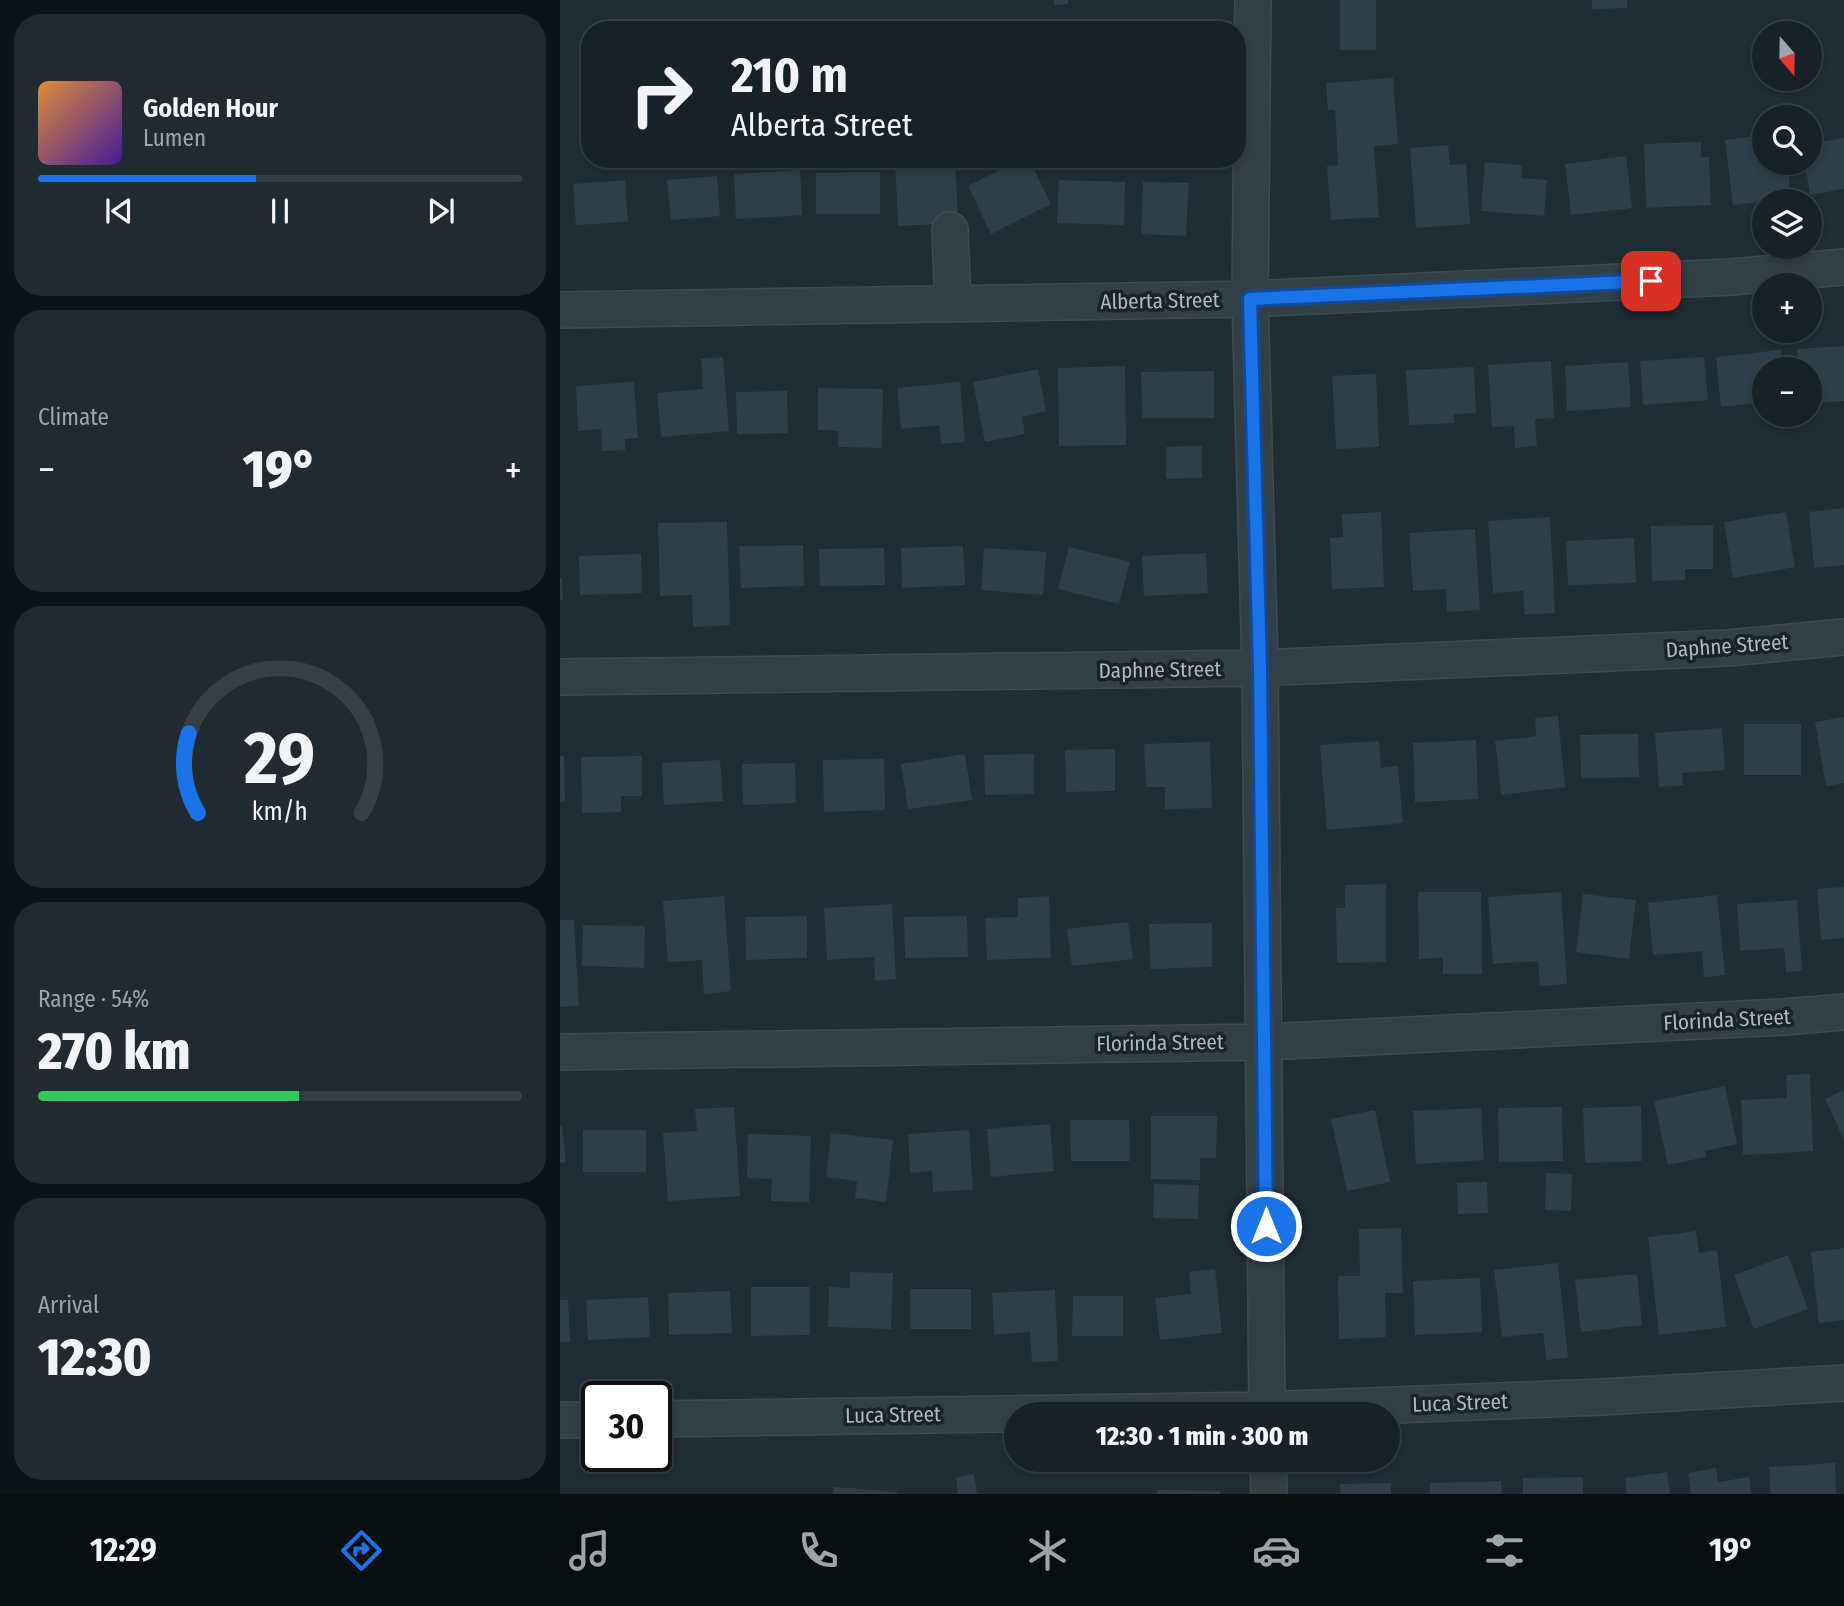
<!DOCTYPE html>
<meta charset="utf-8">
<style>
:root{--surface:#172228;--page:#202a30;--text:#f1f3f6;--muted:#9ea4a8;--line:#363f45;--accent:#1a73e8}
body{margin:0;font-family:"Fira Sans Condensed",sans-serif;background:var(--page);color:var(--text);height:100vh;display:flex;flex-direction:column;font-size:26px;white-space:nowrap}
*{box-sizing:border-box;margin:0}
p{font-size:23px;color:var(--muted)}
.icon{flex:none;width:38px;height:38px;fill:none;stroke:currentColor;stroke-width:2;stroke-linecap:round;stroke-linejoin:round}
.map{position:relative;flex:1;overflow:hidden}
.drawer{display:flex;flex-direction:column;gap:14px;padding:14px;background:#0d1316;width:560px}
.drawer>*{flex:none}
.guide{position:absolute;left:21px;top:21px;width:665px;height:147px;border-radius:28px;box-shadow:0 4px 10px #0003,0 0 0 2px var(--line);background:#172228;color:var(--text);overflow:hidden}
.needle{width:46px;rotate:160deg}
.controls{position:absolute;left:1192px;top:21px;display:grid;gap:14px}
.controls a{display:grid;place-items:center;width:70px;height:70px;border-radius:50%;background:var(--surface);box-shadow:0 4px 10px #0003,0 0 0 2px var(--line);font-size:35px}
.speed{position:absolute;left:21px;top:1381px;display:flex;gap:14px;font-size:35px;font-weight:700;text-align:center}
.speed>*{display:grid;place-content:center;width:91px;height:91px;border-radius:50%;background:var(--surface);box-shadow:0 4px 10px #0003,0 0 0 2px var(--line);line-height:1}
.speed .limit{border:4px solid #111;border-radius:10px;background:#fff;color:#111}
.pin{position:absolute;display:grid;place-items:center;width:60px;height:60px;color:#fff;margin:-30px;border-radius:14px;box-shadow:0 4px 10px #0006}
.me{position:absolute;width:77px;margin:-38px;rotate:0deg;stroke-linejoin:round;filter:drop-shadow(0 0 5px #0008)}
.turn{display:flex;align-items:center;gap:24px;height:147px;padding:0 35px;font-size:32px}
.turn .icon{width:91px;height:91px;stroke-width:2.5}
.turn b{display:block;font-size:49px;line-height:60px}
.big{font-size:52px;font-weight:800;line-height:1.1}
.drawer .widget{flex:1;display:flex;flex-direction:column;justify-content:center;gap:10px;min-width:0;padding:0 24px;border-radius:28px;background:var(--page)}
.drawer .dial{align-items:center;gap:0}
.dial svg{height:182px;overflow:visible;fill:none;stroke:var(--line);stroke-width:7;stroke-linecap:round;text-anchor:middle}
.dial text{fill:var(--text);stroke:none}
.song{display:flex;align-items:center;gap:21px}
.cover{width:84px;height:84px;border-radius:10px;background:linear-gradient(135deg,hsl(30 70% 55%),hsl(260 70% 35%))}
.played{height:7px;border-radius:4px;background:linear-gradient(90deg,var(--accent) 45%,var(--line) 45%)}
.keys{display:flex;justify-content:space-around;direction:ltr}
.heat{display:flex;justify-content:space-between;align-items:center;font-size:38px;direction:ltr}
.charge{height:10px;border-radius:5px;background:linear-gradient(90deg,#34c759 54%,var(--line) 0)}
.trip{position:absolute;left:444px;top:1402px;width:396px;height:70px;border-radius:35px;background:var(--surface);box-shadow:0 4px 10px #0003,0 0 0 2px var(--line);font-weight:800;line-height:70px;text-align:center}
.dock{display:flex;height:112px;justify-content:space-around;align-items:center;background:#090e10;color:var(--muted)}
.dock .icon{width:49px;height:49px}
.dock .active{color:var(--accent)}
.dock b{font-size:32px;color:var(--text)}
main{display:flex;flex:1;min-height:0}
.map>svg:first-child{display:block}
.building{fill:#2e3f49}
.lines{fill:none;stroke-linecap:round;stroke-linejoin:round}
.minor-casing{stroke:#3f4a52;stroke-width:38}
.minor{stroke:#323f45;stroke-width:35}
.route-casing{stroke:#114b97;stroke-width:18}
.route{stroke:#1a73e8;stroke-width:12}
.labels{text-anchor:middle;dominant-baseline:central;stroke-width:7;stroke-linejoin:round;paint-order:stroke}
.street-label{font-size:21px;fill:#acbac3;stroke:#18232a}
</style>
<main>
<section class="drawer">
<div class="widget">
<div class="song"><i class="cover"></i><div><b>Golden Hour</b><p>Lumen</p></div></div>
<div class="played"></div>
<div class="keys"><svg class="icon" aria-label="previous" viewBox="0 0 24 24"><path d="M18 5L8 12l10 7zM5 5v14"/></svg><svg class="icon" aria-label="pause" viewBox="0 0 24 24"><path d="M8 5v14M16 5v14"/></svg><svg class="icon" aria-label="next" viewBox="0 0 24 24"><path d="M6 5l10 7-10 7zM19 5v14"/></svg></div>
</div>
<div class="widget"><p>Climate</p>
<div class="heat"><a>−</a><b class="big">19°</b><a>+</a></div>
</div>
<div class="widget dial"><svg viewBox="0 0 100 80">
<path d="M14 69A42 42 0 1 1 86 69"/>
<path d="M14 69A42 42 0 0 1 10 34" stroke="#1a73e8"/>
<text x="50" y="56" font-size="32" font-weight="700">29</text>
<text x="50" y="72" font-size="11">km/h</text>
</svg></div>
<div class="widget"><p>Range · 54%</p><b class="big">270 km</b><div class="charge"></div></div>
<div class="widget"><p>Arrival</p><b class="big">12:30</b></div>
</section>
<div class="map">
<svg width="1284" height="1494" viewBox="0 0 1284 1494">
<rect width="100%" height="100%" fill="#1f2d35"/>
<path class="building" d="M494,0h14v4l-14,1z
M780,0h36v50h-36z
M1032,0h35v8l-35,1z
M833,78l5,66 -24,2 5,71 -48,3 -4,-54 11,-1 -3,-55h-7l-2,-27z
M1204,135v28h23l4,35 -58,7 -8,-65z
M1284,138v51l-34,6 -5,-32h5v-19z
M1141,142v15h8l2,48 -65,3 -2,-64z
M888,145l2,20 16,-1 4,60 -54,4 -6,-80z
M1066,156l6,52 -61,7 -6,-51z
M335,159h60l3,64 -60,3z
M460,159h9l22,45 -60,30 -23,-48z
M925,162l37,3 -1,13 26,2 -3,36 -63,-5z
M240,170l2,45 -66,4 -2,-45z
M320,172v42h-64v-41z
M157,176l3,40 -49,4 -4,-40z
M65,180l3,42 -52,3 -3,-41z
M499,180l66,2 -1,43 -67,-2z
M583,182l46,1 -3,53 -45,-2z
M1284,346v55l-34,2v-34h-12l-1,-20z
M1221,350l2,19h-19v33l-43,5 -5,-50z
M163,357l6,74 -68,6 -4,-44 46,-4 -2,-30z
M1144,357l4,43 -65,5 -3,-44z
M991,361l3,57 -19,1 2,27 -22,2 -1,-22 -22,1 -4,-62z
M1068,362l3,45 -64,4 -2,-45z
M565,366l1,79 -67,1 -1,-78z
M914,367l2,46 -22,1v9l-45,2 -3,-55z
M478,369l8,42 -24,6 3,17 -40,8 -12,-60z
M654,371v47h-72l-1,-46z
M816,374l3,73 -43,2 -4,-73z
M74,382l4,56 -13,1v11l-23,1 -1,-22 -23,2 -2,-45z
M400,382l5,60 -24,2 -2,-19 -38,4 -4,-41z
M258,388l65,1 -1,59 -44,-1v-16l-20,-1z
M227,391l1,42 -51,1 -1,-42z
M642,446v32l-36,1v-32z
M1284,508v57l-30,3 -5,-56z
M821,512l3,75 -52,2 -2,-51 13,-1 -1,-23z
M1226,512l9,55 -62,11 -9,-56z
M990,517l5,96 -30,2 -2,-24 -30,2 -5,-72z
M167,522l3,103 -37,2 -1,-32 -32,1 -2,-73z
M1153,525v44h-28v11l-33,1 -1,-55z
M915,529l5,81 -33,2 -1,-23 -33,2 -4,-58z
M1074,538l2,45 -68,2 -2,-44z
M243,545l1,41 -63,2 -2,-42z
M403,546l2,39 -63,3 -1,-40z
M509,547l61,15 -11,42 -61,-15z
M324,548l1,37 -65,1 -1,-37z
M424,548l62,4 -3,43 -62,-5z
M646,553l2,40 -64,3 -2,-40z
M81,554l1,39 -62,2 -1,-39z
M0,578h2l1,22h-3z
M998,716l7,71 -64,8 -6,-54 41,-5 -1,-18z
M1284,717v66l-18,3 -11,-64z
M1184,724h57v51h-57z
M1162,728l3,42 -43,3 1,12 -24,2 -4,-54z
M1078,734l1,43 -58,1 -1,-43z
M916,740l2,59 -63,3 -2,-59z
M819,741l2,27 17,-2 5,57 -76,7 -7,-85z
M650,742l2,66 -47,1v-22h-19l-2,-43z
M555,749v42l-49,1 -1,-42z
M405,754l7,46 -64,9 -7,-45z
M474,754v40l-49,1 -1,-40z
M0,756h4l1,45 -5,1z
M82,756v40h-21v16l-39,1 -1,-56z
M324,759l1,51 -61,2 -1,-52z
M160,760l3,41 -59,4 -2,-42z
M235,763l1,40 -53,2 -1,-41z
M826,884v78l-49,1 -1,-55h9v-23z
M1284,887v51l-23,2 -4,-51z
M858,892h63l1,82h-39v-16l-24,1z
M1001,892l6,92 -27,2 -2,-25 -45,3 -5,-67z
M1023,894l53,6 -7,59 -53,-7z
M1157,895l8,80 -21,2 -2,-26 -49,4 -5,-52z
M164,896l7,95 -27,3 -2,-34 -34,2 -5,-61z
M489,896l2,62 -64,2 -2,-42 33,-1v-19z
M1237,900l5,71 -16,1 -2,-24 -44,3 -3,-47z
M332,904l4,75 -21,2 -1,-24 -47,3 -3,-52z
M247,916v42l-61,2 -1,-43z
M407,916l1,41 -63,1 -1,-41z
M0,920h14l5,86 -19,1z
M568,922l5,37 -61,7 -5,-37z
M652,923v44l-62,2 -1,-45z
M23,925l62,1 -1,42 -62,-2z
M1250,1074l3,77 -70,4 -2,-55 46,-2 -1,-23z
M1165,1086l12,58 -32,7 1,6 -38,8 -14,-64z
M1284,1090v50l-19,-41z
M1081,1106l1,55 -57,2 -2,-55z
M174,1107l6,89 -72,5 -5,-68 34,-2 -2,-22z
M1002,1107l1,54 -64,1 -1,-54z
M921,1108l3,52 -68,4 -3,-53z
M815,1110l15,72 -43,9 -16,-72z
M591,1116h66l-1,42h-16v22l-49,-1z
M510,1120h59l1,41h-59z
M490,1124l4,47 -63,6 -4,-48z
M2,1126l4,36 -6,1v-36z
M23,1130h63v42h-63z
M409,1130l4,60 -40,2 -1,-21 -22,2 -2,-39z
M271,1133l62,7 -7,62 -31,-4 2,-17 -31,-4z
M188,1134l63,2 -2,66 -38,-1 1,-22 -25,-1z
M986,1173l26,1 -1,37 -26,-1z
M927,1182l1,31 -30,1 -1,-31z
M594,1184l45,1 -1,34 -45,-1z
M841,1228l2,65h-18l1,44 -47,2 -1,-63h22l-1,-47z
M1136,1231l3,22 18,-3 9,77 -67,8 -11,-98z
M1284,1248v72l-25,3 -8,-71z
M1228,1255l20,54 -54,20 -20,-54z
M998,1263l10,95 -22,2 -3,-27 -41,4 -8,-67z
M655,1269l7,64 -62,7 -5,-42 36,-4 -2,-22z
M290,1272l43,1 -2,56 -63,-2 1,-40 21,1z
M1077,1274l5,51 -61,7 -6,-52z
M920,1278l2,54 -67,3 -2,-54z
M191,1287h59v48l-59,1z
M350,1289h61v40h-61z
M495,1290l3,71 -26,1 -2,-30 -36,3 -2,-42z
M170,1291l2,42 -63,2 -1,-42z
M513,1296h50v40h-51z
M88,1297l2,40 -62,3 -2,-40z
M0,1300h8l2,42h-10z
M1275,1463l1,31h-65l-2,-27z
M1156,1468l2,14 31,-5 2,17h-60l-3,-21z
M1107,1472l3,22h-43l-2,-16z
M414,1474l3,20h-19l-2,-17z
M1023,1477v17h-60v-16z
M941,1481l1,13h-72v-11z
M831,1483v11h-50l-1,-10z
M274,1487l63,5v2h-64z
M597,1490l63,1v3h-63z"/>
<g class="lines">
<g class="minor-casing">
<path id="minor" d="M693,0l-3,299 10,369 7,746
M390,230l3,74
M0,310l690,-11 481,-22 113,-10
M0,677l700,-9 468,-20 116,-11
M0,1052l704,-10 519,-25 61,-5
M96,1419l611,-9 335,-13 242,-14
M0,1420h37
M708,1460l1,34"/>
</g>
<use href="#minor" class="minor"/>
</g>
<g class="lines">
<g class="route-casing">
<path id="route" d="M706,1226l-6,-558 -10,-369 401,-18"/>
</g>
<use href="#route" class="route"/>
</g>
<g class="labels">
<g class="street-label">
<text transform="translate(600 301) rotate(-1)">Alberta Street</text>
<text transform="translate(1167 646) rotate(-4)">Daphne Street</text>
<text transform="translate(600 670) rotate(-1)">Daphne Street</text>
<text transform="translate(1167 1020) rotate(-3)">Florinda Street</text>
<text transform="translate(600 1043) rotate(-1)">Florinda Street</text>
<text transform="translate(900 1403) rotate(-2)">Luca Street</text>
<text transform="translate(333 1415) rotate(-1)">Luca Street</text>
</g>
</g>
</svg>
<div class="controls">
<a><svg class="needle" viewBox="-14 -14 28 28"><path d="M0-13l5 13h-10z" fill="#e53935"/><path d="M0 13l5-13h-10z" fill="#9ea4a8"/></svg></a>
<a><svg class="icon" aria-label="search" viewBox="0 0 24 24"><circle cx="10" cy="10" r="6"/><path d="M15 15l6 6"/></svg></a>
<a><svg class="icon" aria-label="layers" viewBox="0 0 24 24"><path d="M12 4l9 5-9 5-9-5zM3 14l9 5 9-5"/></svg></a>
<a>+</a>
<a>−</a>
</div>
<div class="speed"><div class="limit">30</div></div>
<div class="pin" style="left:1091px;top:281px;background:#d93025"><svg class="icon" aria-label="arrive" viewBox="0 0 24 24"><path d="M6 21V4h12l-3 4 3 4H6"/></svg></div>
<svg class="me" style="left:706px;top:1226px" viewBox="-20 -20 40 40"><circle r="17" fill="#1a73e8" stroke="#fff" stroke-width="3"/><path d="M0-11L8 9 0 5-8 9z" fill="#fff"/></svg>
<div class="trip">12:30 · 1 min · 300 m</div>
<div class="guide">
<div class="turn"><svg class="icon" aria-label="right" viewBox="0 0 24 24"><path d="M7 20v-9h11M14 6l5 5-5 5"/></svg><div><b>210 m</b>Alberta Street</div></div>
</div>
</div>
</main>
<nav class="dock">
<b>12:29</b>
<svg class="icon active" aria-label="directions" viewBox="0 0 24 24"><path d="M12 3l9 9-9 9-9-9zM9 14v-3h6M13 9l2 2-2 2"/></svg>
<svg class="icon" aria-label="music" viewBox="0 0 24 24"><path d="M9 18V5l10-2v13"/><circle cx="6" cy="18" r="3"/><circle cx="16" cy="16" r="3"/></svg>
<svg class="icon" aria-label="phone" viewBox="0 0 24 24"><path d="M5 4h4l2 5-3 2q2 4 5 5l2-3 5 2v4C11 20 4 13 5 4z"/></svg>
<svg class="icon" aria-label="climate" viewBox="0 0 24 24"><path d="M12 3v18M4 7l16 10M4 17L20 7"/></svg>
<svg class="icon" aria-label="car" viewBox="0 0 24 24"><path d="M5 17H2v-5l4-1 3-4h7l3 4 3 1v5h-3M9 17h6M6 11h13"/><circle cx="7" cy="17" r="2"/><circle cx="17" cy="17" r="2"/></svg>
<svg class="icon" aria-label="filters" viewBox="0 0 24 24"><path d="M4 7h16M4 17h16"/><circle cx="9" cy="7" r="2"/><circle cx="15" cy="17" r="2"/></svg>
<b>19°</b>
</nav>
